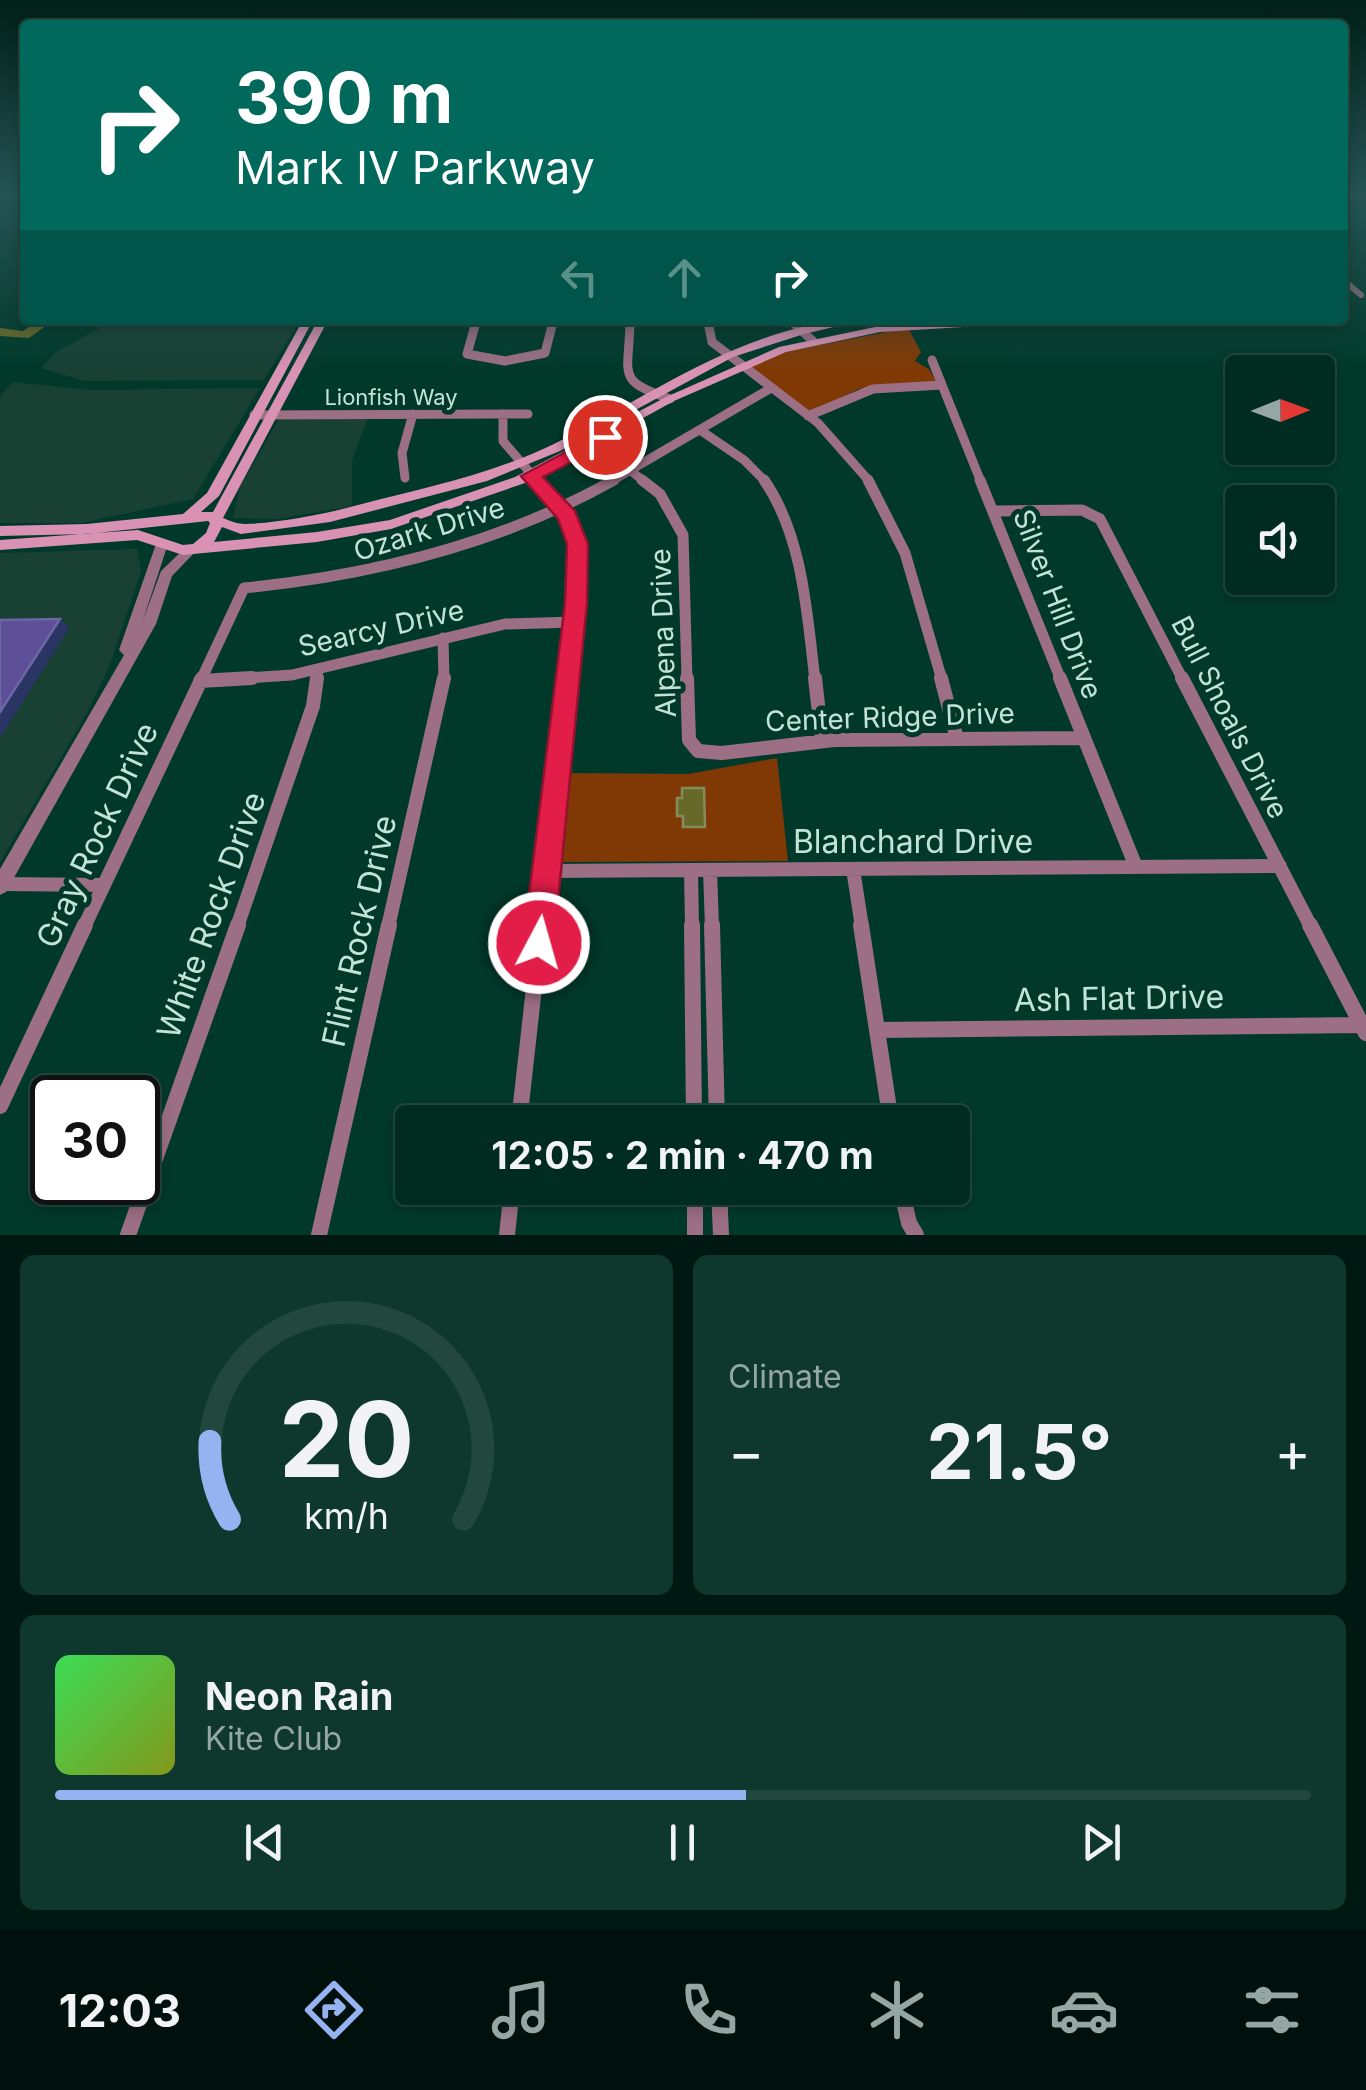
<!DOCTYPE html>
<meta charset="utf-8">
<style>
:root{--surface:#002b20;--page:#0e372d;--text:#f1f3f6;--muted:#95a7a5;--line:#22473e;--accent:#95b2f1}
body{margin:0;font-family:Inter,sans-serif;background:var(--page);color:var(--text);height:100vh;display:flex;flex-direction:column;font-size:38px;white-space:nowrap}
*{box-sizing:border-box;margin:0}
p{font-size:32px;color:var(--muted)}
.icon{flex:none;width:55px;height:55px;fill:none;stroke:currentColor;stroke-width:2;stroke-linecap:round;stroke-linejoin:round}
.map{position:relative;height:1235px;overflow:hidden}
.panel{display:flex;flex-direction:column;gap:20px;padding:20px;background:#001812;flex:1}
.panel>*{flex:none}
.guide{position:absolute;left:20px;top:20px;width:1328px;height:305px;border-radius:10px;box-shadow:0 5px 15px #0003,0 0 0 2px var(--line);background:#00695c;color:#fff;overflow:hidden}
.needle{width:65px;rotate:89deg}
.controls{position:absolute;left:1225px;top:355px;display:grid;gap:20px}
.controls a{display:grid;place-items:center;width:110px;height:110px;border-radius:10px;background:var(--surface);box-shadow:0 5px 15px #0003,0 0 0 2px var(--line);font-size:50px}
.speed{position:absolute;left:30px;top:1075px;display:flex;gap:20px;font-size:50px;font-weight:700;text-align:center}
.speed>*{display:grid;place-content:center;width:130px;height:130px;border-radius:50%;background:var(--surface);box-shadow:0 5px 15px #0003,0 0 0 2px var(--line);line-height:1}
.speed .limit{border:5px solid #111;border-radius:15px;background:#fff;color:#111}
.pin{position:absolute;display:grid;place-items:center;width:85px;height:85px;color:#fff;margin:-42px;border:5px solid #fff;border-radius:50%;box-shadow:0 2px 10px #0007}
.me{position:absolute;width:110px;margin:-55px;rotate:6deg;stroke-linejoin:round;filter:drop-shadow(0 0 8px #0008)}
.turn{display:flex;align-items:center;gap:35px;height:210px;padding:0 50px;font-size:45px}
.turn .icon{width:130px;height:130px;stroke-width:2.5}
.turn b{display:block;font-size:70px;line-height:85px}
.lanes{display:flex;align-items:center;height:95px;padding:0 50px;background:#0003;justify-content:center;gap:50px;direction:ltr}
.lanes .off{opacity:.35}
.big{font-size:75px;font-weight:700;line-height:1.1}
.panel .tile{flex:1;display:flex;flex-direction:column;justify-content:center;gap:15px;min-width:0;padding:0 35px;border-radius:15px;background:var(--page)}
.panel .dial{align-items:center;gap:0}
.dial svg{height:260px;overflow:visible;fill:none;stroke:var(--line);stroke-width:7;stroke-linecap:round;text-anchor:middle}
.dial text{fill:var(--text);stroke:none}
.song{display:flex;align-items:center;gap:30px}
.cover{width:120px;height:120px;border-radius:15px;background:linear-gradient(135deg,hsl(130 70% 55%),hsl(70 70% 35%))}
.played{height:10px;border-radius:5px;background:linear-gradient(90deg,var(--accent) 55%,var(--line) 55%)}
.keys{display:flex;justify-content:space-around;direction:ltr}
.heat{display:flex;justify-content:space-between;align-items:center;font-size:55px;direction:ltr}
.panel .tiles{flex:1;display:grid;gap:20px;grid-template-columns:1fr 1fr}
.tile:last-child{grid-column:span 2}
.trip{position:absolute;left:395px;top:1105px;width:575px;height:100px;border-radius:10px;background:var(--surface);box-shadow:0 5px 15px #0003,0 0 0 2px var(--line);font-weight:700;line-height:100px;text-align:center}
.tabs{display:flex;height:160px;justify-content:space-around;align-items:center;background:#00110d;color:var(--muted)}
.tabs .icon{width:70px;height:70px}
.tabs .on{color:var(--accent)}
.tabs b{font-size:45px;color:var(--text)}
.map>svg:first-child{display:block}
.built{fill:#184134}
.green{fill:#803905}
.water{fill:#686828;stroke:#838d5c;stroke-width:2.5}
.lines{fill:none;stroke-linecap:round;stroke-linejoin:round}
.river{fill:#686828;fill-rule:evenodd}
.minor-far4{stroke:#9c6f84;stroke-width:6}
.minor-far3{stroke:#9c6f84;stroke-width:9}
.minor-far2{stroke:#9c6f84;stroke-width:11}
.minor-far1{stroke:#9c6f84;stroke-width:14}
.minor{stroke:#9c6f84;stroke-width:16}
.tertiary{fill:#9c6f84;fill-rule:evenodd}
.secondary{fill:#da92b4;fill-rule:evenodd}
.shaded-wall{fill:#2b3565}
.building{fill:#5d5099;stroke:#6d67a3;stroke-width:2.5}
.route{fill:#e11d48;stroke:#92132f;stroke-width:2.5}
.labels{text-anchor:middle;dominant-baseline:central;stroke-width:10;stroke-linejoin:round;paint-order:stroke}
.far-street-label{font-size:22px;fill:#c3e3d6;stroke:#00392a}
.street-label{font-size:28px;fill:#c3e3d6;stroke:#00392a}
.near-street-label{font-size:32px;fill:#c3e3d6;stroke:#00392a}
</style>
<div class="map">
<svg width="1366" height="1235" viewBox="0 0 1366 1235">
<rect width="100%" height="100%" fill="#00392a"/>
<path class="built" d="M115,320h185l-36,60 -180,1 -43,-13 14,-15z
M13,382l77,8 170,-2 -67,111 -112,24h-81v-127z
M368,418l-16,42v46l-75,13 -44,-1 7,-31 39,-68z
M137,549l4,22 -30,91 -24,51 -87,149v-309z"/>
<path class="green" d="M908,328l13,24 -6,9 14,8 8,14 -78,6 -50,23 -60,-46 39,-15z
M777,758l11,103 -229,1 9,-89 120,1z"/>
<path class="water" d="M682,788h22l1,39h-22v-11h-6v-18h5z"/>
<g class="lines">
<path class="river" d="M40,320h14l-25,18 -29,-2v-8l23,3z"/>
<path class="minor-far4" d="M1342,197h24
M1342,279l19,16
M708,320l1,4
M790,320l5,4
M475,324l1,-4
M552,324l1,-4
M630,324v-4"/>
<path class="minor-far3" d="M476,322l-9,32 38,7 40,-8 8,-31
M630,322c-1,54 -15,58 40,77
M708,322l4,20 106,81 52,59
M792,322l21,19
M932,360l49,122
M503,414v27l35,41
M254,415l274,-1
M808,416l65,-27 69,-4
M700,430l44,30 22,22
M631,471l14,11
M405,478l-3,-25 11,-39
M610,482l161,-94"/>
<path class="minor-far2" d="M536,480l31,36 11,28 -10,136
M642,480l18,14 23,41 4,145
M764,480c39,56 43,134 51,200
M868,480l37,73 37,127
M980,480l81,200
M995,511l87,-1 18,9 83,161
M443,638l1,42
M201,680l43,-92c130,-13 256,-44 370,-108
M213,680l79,-5 213,-51 69,-2
M316,680l2,-11"/>
<path class="minor-far1" d="M687,678l2,62 9,11 24,2 112,-13 250,-2
M815,678l7,62
M941,678l16,61
M1060,678l76,189
M1182,678l129,249
M200,681l52,-3
M853,869l9,58
M691,870l1,57
M710,870l2,57
M547,871l733,-5
M1,884l103,1
M84,927l118,-249
M237,927l76,-221 4,-28
M388,927l56,-249
M540,927l28,-249"/>
<path class="minor" d="M692,925l2,197
M712,925l5,197
M861,925l30,197
M1310,925l56,108
M878,1030l484,-5
M0,1106l85,-181
M519,1122l22,-197
M695,1188v47
M719,1188l2,47
M901,1188l8,35 7,12
M128,1235l110,-310
M319,1235l70,-310
M507,1235l5,-47"/>
<path class="tertiary" d="M162,539l6,5 -26,79 19,-52 26,-25h10l1,3 -26,27 -16,48 -150,268 -6,3v-26l124,-214 -5,-5 37,-106z"/>
<path class="secondary" d="M303,320h10l-94,176 -18,16h12l105,-192h10l-105,198c7,3 15,6 22,6 34,-1 80,-10 113,-19 67,-17 134,-31 196,-61 97,-48 198,-124 309,-124l-59,14 -71,23 -173,94 -73,30 -157,41 -89,12 -19,-7 -8,15 103,-10 73,-12 125,-43 151,-80 113,-50 101,-21 99,-6h56l-5,3 -150,9 -94,20 -112,49 -149,82 -134,46 -74,13 -134,13 -46,-15 -137,10v-10l138,-10 45,15 10,-1 13,-11 4,-10 -2,-2 -121,13 -87,2v-10l87,-2 96,-10 24,-21z"/>
</g>
<path class="shaded-wall" d="M60,619l9,9 -69,110v-26z"/>
<path class="building" d="M60,619l-60,93v-92z"/>
<linearGradient id="sky" x2="0" y2="1"><stop stop-color="#001f17"/><stop offset="0.53" stop-color="#265455"/><stop offset="1" stop-color="#265455" stop-opacity="0"/></linearGradient>
<rect width="1366" height="369" fill="url(#sky)"/>
<path class="route" d="M605,431l9,6 -3,4 -68,36 32,34 13,33 -1,59 -33,340 -4,11 -11,4 -11,-4 -5,-11 42,-340 2,-59 -9,-25 -37,-43z"/>
<g class="labels">
<g class="far-street-label">
<text x="391" y="397">Lionfish Way</text>
</g>
<g class="street-label">
<text transform="translate(429 529) rotate(-17)">Ozark Drive</text>
<text transform="translate(1058 604) rotate(69)">Silver Hill Drive</text>
<text transform="translate(381 628) rotate(-13)">Searcy Drive</text>
<text transform="translate(663 633) rotate(-92)">Alpena Drive</text>
<text transform="translate(890 717) rotate(-2)">Center Ridge Drive</text>
<text transform="translate(1230 717) rotate(63)">Bull Shoals Drive</text>
</g>
<g class="near-street-label">
<text transform="translate(97 835) rotate(-65)">Gray Rock Drive</text>
<text x="913" y="841">Blanchard Drive</text>
<text transform="translate(211 915) rotate(-70)">White Rock Drive</text>
<text transform="translate(359 931) rotate(-77)">Flint Rock Drive</text>
<text transform="translate(1119 998) rotate(-1)">Ash Flat Drive</text>
</g>
</g>
</svg>
<div class="controls">
<a><svg class="needle" viewBox="-14 -14 28 28"><path d="M0-13l5 13h-10z" fill="#e53935"/><path d="M0 13l5-13h-10z" fill="#95a7a5"/></svg></a>
<a><svg class="icon" aria-label="sound" viewBox="0 0 24 24"><path d="M4 9h4l5-4v14l-5-4H4zM17 9q2 3 0 6"/></svg></a>
</div>
<div class="speed"><div class="limit">30</div></div>
<div class="pin" style="left:605px;top:437px;background:#d93025"><svg class="icon" aria-label="arrive" viewBox="0 0 24 24"><path d="M6 21V4h12l-3 4 3 4H6"/></svg></div>
<svg class="me" style="left:539px;top:943px" viewBox="-20 -20 40 40"><circle r="17" fill="#e11d48" stroke="#fff" stroke-width="3"/><path d="M0-11L8 9 0 5-8 9z" fill="#fff"/></svg>
<div class="trip">12:05 · 2 min · 470 m</div>
<div class="guide">
<div class="turn"><svg class="icon" aria-label="right" viewBox="0 0 24 24"><path d="M7 20v-9h11M14 6l5 5-5 5"/></svg><div><b>390 m</b>Mark IV Parkway</div></div>
<div class="lanes"><svg class="icon off" aria-label="left" viewBox="0 0 24 24"><path d="M17 20v-9H6M10 6l-5 5 5 5"/></svg><svg class="icon off" aria-label="ahead" viewBox="0 0 24 24"><path d="M12 20V5M6 11l6-6 6 6"/></svg><svg class="icon" aria-label="right" viewBox="0 0 24 24"><path d="M7 20v-9h11M14 6l5 5-5 5"/></svg></div>
</div>
</div>
<section class="panel">
<div class="tiles">
<div class="tile dial"><svg viewBox="0 0 100 80">
<path d="M14 69A42 42 0 1 1 86 69"/>
<path d="M14 69A42 42 0 0 1 8 45" stroke="#95b2f1"/>
<text x="50" y="56" font-size="32" font-weight="700">20</text>
<text x="50" y="72" font-size="11">km/h</text>
</svg></div>
<div class="tile"><p>Climate</p>
<div class="heat"><a>−</a><b class="big">21.5°</b><a>+</a></div>
</div>
<div class="tile">
<div class="song"><i class="cover"></i><div><b>Neon Rain</b><p>Kite Club</p></div></div>
<div class="played"></div>
<div class="keys"><svg class="icon" aria-label="previous" viewBox="0 0 24 24"><path d="M18 5L8 12l10 7zM5 5v14"/></svg><svg class="icon" aria-label="pause" viewBox="0 0 24 24"><path d="M8 5v14M16 5v14"/></svg><svg class="icon" aria-label="next" viewBox="0 0 24 24"><path d="M6 5l10 7-10 7zM19 5v14"/></svg></div>
</div>
</div>
</section>
<nav class="tabs">
<b>12:03</b>
<svg class="icon on" aria-label="directions" viewBox="0 0 24 24"><path d="M12 3l9 9-9 9-9-9zM9 14v-3h6M13 9l2 2-2 2"/></svg>
<svg class="icon" aria-label="music" viewBox="0 0 24 24"><path d="M9 18V5l10-2v13"/><circle cx="6" cy="18" r="3"/><circle cx="16" cy="16" r="3"/></svg>
<svg class="icon" aria-label="phone" viewBox="0 0 24 24"><path d="M5 4h4l2 5-3 2q2 4 5 5l2-3 5 2v4C11 20 4 13 5 4z"/></svg>
<svg class="icon" aria-label="climate" viewBox="0 0 24 24"><path d="M12 3v18M4 7l16 10M4 17L20 7"/></svg>
<svg class="icon" aria-label="car" viewBox="0 0 24 24"><path d="M5 17H2v-5l4-1 3-4h7l3 4 3 1v5h-3M9 17h6M6 11h13"/><circle cx="7" cy="17" r="2"/><circle cx="17" cy="17" r="2"/></svg>
<svg class="icon" aria-label="filters" viewBox="0 0 24 24"><path d="M4 7h16M4 17h16"/><circle cx="9" cy="7" r="2"/><circle cx="15" cy="17" r="2"/></svg>
</nav>
